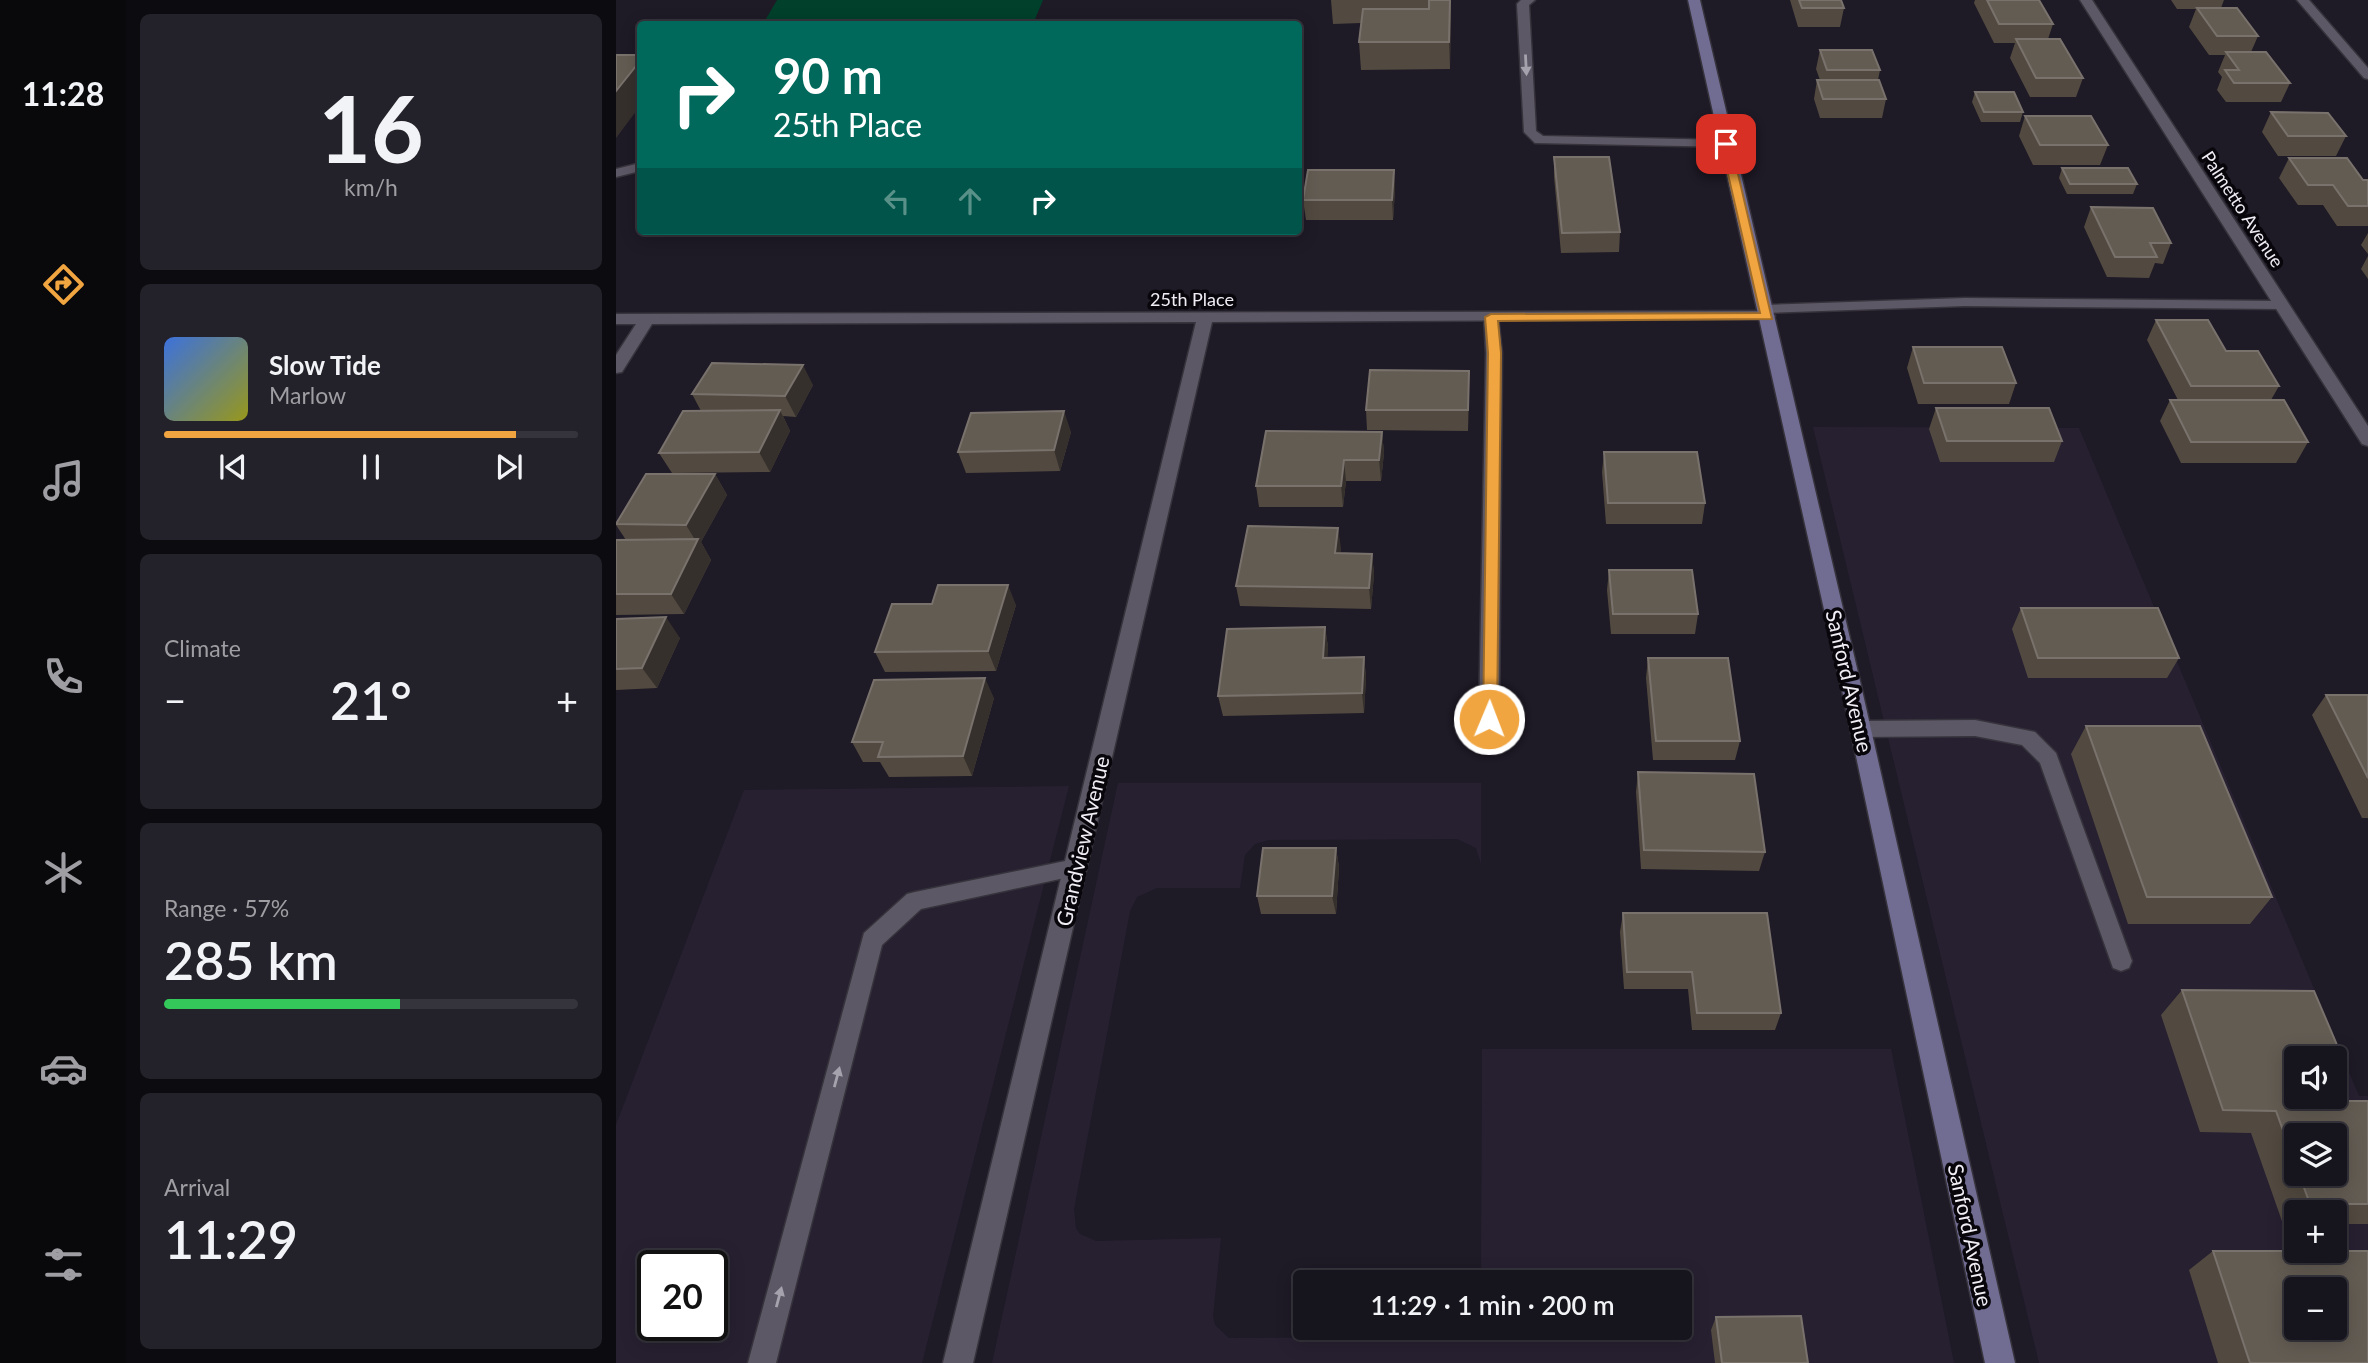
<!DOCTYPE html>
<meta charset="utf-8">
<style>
:root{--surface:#16141c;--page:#232129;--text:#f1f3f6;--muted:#9e9ea3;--line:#35333b;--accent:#f1a540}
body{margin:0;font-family:Lato,sans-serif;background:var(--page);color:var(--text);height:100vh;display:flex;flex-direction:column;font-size:26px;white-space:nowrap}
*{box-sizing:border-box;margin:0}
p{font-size:23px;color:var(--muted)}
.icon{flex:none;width:38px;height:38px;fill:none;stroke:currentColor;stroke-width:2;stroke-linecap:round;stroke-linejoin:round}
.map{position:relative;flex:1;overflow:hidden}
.panel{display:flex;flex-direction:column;gap:14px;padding:14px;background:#0c0b0f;width:490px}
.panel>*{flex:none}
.hud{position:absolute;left:21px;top:21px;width:665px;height:214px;border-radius:7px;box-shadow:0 4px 18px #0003,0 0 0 2px var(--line);background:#00695c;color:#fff;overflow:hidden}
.controls{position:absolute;left:1668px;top:1046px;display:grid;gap:14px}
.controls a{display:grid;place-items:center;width:63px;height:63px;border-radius:7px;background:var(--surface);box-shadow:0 4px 18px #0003,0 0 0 2px var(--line);font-size:35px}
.speed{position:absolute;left:21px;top:1250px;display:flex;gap:14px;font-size:35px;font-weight:700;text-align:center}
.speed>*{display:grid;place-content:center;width:91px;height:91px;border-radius:50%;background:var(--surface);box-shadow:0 4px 18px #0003,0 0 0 2px var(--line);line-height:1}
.speed .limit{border:4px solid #111;border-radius:10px;background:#fff;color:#111}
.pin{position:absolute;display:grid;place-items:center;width:60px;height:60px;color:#fff;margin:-30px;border-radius:14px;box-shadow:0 4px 10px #0006}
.me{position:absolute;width:77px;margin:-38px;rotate:1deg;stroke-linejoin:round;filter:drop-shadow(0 0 5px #0008)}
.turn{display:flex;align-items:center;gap:24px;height:147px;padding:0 21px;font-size:32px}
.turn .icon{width:91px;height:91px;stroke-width:2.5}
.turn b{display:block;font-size:49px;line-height:60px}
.lanes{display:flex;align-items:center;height:66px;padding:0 21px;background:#0003;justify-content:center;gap:35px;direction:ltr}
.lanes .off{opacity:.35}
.big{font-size:52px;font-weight:600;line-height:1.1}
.panel .card{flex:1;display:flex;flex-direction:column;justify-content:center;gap:10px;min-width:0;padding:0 24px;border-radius:10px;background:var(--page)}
.panel .dial{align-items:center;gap:0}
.dial b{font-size:91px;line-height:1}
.song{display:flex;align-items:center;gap:21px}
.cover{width:84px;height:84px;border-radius:10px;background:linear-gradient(135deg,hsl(220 70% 55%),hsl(60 70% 35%))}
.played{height:7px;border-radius:4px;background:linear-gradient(90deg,var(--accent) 85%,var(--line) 85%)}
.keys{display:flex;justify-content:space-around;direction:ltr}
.heat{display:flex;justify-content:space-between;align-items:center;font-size:38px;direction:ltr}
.charge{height:10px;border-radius:5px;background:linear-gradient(90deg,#34c759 57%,var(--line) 0)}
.trip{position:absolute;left:677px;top:1270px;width:399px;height:70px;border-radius:7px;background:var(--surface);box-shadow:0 4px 18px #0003,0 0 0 2px var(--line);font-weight:600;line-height:70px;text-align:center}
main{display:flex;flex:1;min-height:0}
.tab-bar{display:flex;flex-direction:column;width:126px;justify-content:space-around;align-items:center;background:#09080b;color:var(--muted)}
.tab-bar .icon{width:49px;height:49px}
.tab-bar .current{color:var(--accent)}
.tab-bar b{font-size:32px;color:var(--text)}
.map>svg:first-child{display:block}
.built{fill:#272031;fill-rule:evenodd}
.green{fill:#01402b}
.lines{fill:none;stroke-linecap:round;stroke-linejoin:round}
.service-casing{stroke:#37333c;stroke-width:3}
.minor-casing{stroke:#37333c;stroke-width:3}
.secondary-casing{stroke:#37333c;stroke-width:3}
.service{fill:#5d5865;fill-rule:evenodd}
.minor{fill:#5d5865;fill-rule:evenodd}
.secondary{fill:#706c92;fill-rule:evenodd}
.wall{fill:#524a40;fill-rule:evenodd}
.shaded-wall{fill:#36302d}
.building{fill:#635c53;stroke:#79726c;stroke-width:2;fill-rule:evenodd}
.oneway{fill:#a6a2ad}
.route{fill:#f1a540;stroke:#9d6b2a;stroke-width:2}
.labels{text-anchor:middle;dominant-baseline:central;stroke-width:7;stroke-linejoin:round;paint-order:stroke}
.far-street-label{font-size:18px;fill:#f0edf5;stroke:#08060b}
.street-label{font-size:21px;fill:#f0edf5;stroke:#08060b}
</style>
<main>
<nav class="tab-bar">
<b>11:28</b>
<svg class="icon current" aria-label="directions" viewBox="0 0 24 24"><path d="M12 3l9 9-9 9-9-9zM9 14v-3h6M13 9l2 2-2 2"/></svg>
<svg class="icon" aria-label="music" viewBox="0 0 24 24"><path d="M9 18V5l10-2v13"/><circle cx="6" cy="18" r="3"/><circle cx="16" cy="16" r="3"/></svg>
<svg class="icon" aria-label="phone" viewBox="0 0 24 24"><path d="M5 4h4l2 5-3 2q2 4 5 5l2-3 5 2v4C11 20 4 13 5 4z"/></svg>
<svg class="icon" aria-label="climate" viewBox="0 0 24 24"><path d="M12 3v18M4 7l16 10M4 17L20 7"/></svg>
<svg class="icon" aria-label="car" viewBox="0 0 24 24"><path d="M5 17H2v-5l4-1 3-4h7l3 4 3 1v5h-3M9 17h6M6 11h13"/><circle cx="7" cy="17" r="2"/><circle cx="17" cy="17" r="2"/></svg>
<svg class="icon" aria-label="filters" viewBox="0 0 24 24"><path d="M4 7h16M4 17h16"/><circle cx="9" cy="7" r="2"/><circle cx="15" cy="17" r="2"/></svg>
</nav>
<section class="panel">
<div class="card dial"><b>16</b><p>km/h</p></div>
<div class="card">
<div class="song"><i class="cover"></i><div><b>Slow Tide</b><p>Marlow</p></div></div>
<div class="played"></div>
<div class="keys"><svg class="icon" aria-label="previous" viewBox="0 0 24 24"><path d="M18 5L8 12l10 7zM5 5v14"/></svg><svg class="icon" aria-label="pause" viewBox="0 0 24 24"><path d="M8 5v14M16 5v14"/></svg><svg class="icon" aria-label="next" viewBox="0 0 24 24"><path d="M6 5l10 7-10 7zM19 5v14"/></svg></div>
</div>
<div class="card"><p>Climate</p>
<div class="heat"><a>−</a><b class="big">21°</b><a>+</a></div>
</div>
<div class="card"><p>Range · 57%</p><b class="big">285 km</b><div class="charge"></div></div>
<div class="card"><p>Arrival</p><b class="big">11:29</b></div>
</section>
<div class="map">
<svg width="1752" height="1363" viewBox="0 0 1752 1363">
<rect width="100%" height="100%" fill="#1e1a26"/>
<path class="built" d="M1197,427l266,1 280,668h9v267h-329zM1680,1059h38v38h-38zM1680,1136h38v38h-38zM1680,1213h38v38h-38zM1680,1290h38v38h-38z
M502,783h363v81l-5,-16 -19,-9 -188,1 -14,4 -10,11 -5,33h-83l-20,9 -7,14 -56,298 2,19 4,6 16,7 125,-3 -8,78 2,9 14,13 231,-1 10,-9h210v-45h-199l1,-234h409l63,314h-962z
M453,786l-147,577h-306v-238l128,-335zM37,1265h59v60h-59z"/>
<path class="green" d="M161,0h266l-10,24h-270z"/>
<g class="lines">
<g class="service-casing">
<path id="service" d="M905,0h14l-6,5 7,126 7,5 183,4 5,1v6l-196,-4 -11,-11 -7,-128z
M1681,0h12l59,68v11l-4,-1z
M24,163v8l-24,6v-8z
M1349,298l316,3 7,4 -7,4 -316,-3 -199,7 -7,-4 7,-4z
M875,313l7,4 4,36 -3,366 -3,5h-14l-3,-5 7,-366 -2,-36z
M1359,720l60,12 21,21 76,208 -3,7 -8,3 -8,-3 -73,-205 -18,-18 -47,-9 -114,1 -7,-2 -3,-6 3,-6 7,-2z
M459,859l8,3 3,6 -3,6 -162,35 -39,36 -106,418h-28l116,-430 43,-39 8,-2z"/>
</g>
<g class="minor-casing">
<path id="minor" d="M1464,0h12l276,426v20l-6,-2z
M1151,311l8,5 -2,3 -561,3 -239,1041h-30l253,-1041 -544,2 -30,48 -6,1v-18l20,-31h-20v-10z"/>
</g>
<g class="secondary-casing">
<path id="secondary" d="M1072,0h12l160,681 155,682h-30l-145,-682z"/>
</g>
<use href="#service" class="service"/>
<use href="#minor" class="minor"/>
<use href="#secondary" class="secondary"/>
</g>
<path class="wall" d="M715,0h120l-1,69 -89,1 -2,-28 2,-19 -28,1z
M1174,0h51l3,8 -4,19h-42z
M1359,0h64l14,24 -5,15 35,39 -7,19h-46l-20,-39 5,-15h-21l-20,-40z
M1555,0h53l-3,8 37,28 -7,16 39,31 -9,19h-55l-9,-12 5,-13 -4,-5 7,-17h-16l-20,-28 7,-18h-19z
M1204,50l60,20 -2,10 8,19 -4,19h-62l-6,-19 3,-19h3l-4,-11z
M1359,92l48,20 -3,10h-39l-9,-20z
M1655,112l75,24 -10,20h-58l-16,-24z
M1409,116l83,29 -8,20h-67l-14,-29z
M938,157l66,75 -1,20 -58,1 -7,-76z
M1673,158l74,22h5v46h-31l-14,-21h-25l-19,-27z
M1446,168l75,16 -4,10h-66l-8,-16z
M778,170l1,20 -2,30h-87l-3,-20z
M1475,207l80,36 -8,21 -8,-1 -6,15 -42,-1 -23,-50z
M1752,233v21l-7,-9z
M1752,256v23l-7,-10z
M1540,320l70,31 53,35 -8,14 37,42 -12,21h-115l-21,-42 10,-21h8l-31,-60z
M1297,347l103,36 -7,21h-91l-11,-36z
M197,385l-17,32 -13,-1 7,15 -20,41 -98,1 -13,-20 42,-42 -9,-17z
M853,391l-1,40 -101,-1 -1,-20z
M1320,408l126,33 -8,21h-114l-11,-33z
M455,432l-11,39 -94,2 -8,-21z
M766,432l2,21 -3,28h-35l-3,26h-84l-3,-21z
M988,452l101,51 -3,21h-96l-4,-52z
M99,474l12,21 -26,47 10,18 -27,54 -68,1v-75h10l-10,-15v-2z
M725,548l-1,5 32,1 2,20 -3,35 -131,-3 -4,-20z
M993,570l89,44 -3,20h-84l-4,-44z
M400,605l-20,66 -111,1 -10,-20z
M1405,608l158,50 -12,20h-139l-16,-49z
M0,619l64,19 -23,50 -41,2z
M709,627l3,20 -1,11 37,-1 2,20 -2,36 -141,3 -5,-20z
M1032,658l92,83 -5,19h-82l-7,-82z
M1710,695h42v123h-6l-50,-103z
M378,698l-22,78 -83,1 -9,-15h-17l-11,-20z
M1470,726l186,171 -22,27h-122l-57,-170z
M1022,772l127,80 -6,19 -118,-2 -5,-77z
M720,848l3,19 -3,47h-75l-4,-18z
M1007,913l158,100 -6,17h-83l-4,-41h-64l-4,-57z
M1566,990l132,1 32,75 -12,10v-17h-38v38h3l1,4h68v123h-34v-11h-38v11h-13l-32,-91 -51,-1 -39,-117zM1680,1136h38v38h-38z
M1597,1251l155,112h-150l-29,-93z
M1100,1317l92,46h-93l-4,-33z"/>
<path class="shaded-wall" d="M834,0h1l-1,69 -1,-27z
M24,61v45l-24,32v-47z
M778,170l1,20 -2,30 -1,-20z
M187,365l10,20 -17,32 -11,-21z
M853,371v20l-1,40v-21z
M164,410l10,21 -20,41 -11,-20z
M448,411l7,21 -11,39 -6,-21z
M766,432l2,21 -3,28 -2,-21z
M728,460l2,21 -3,26 -2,-21z
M99,474l12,21 -26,47 10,18 -27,54 -13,-20 26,-51 -11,-18z
M722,528l3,20 -3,26 -3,-21z
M756,554l2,20 -3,35 -2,-21z
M392,585l8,20 -20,66 -8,-20z
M50,617l14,21 -23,50 -15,-20z
M709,627l3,20 -2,31 -3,-20z
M748,657l2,20 -2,36 -2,-20z
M369,678l9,20 -22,78 -9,-20z
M720,848l3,19 -3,47 -4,-18z"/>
<path class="building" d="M813,0h21l-1,42h-90l4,-33h66z
M1183,0h42l3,8h-42z
M1371,0h52l14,24h-54z
M1581,8h40l21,28h-41z
M1400,39h44l23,39h-47z
M1204,50h52l8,20h-53z
M1610,52h40l24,31h-56l-9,-13h14z
M0,55h24v6l-24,30z
M1201,80h62l7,19h-63z
M1359,92h39l9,20h-39z
M1655,112l57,1 18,23h-58z
M1409,116h66l17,29h-68z
M938,157h55l11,75 -58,1z
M1673,158h58l16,22h5v26h-20l-15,-21h-25z
M1446,168h66l9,16h-67z
M692,170h86l-2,30h-89z
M1475,207l62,1 18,35h-21l7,14h-42z
M1540,320h52l18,31h32l21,35h-88z
M1297,347h89l14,36h-92z
M96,363l91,2 -18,31 -93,-2z
M754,370l99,1 -1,39h-102z
M1554,400h114l24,42h-117z
M1320,408h113l13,33h-115z
M164,410l-21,42 -100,1 24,-42z
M448,411l-10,39 -96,2 13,-39z
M650,431l116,1 -3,28h-35l-3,26h-85z
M988,452h93l8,51h-97z
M30,474h69l-29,51 -70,-1z
M632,526l90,2 -3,25 37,1 -3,34 -133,-2z
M82,539l-27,55h-55v-54z
M993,570h83l6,44h-85z
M322,585h70l-20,66 -113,1 17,-48h40z
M1405,608h137l21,50h-141z
M50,617l-24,51 -26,1v-50z
M709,627l-2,31 41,-1 -2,36 -144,3 9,-67z
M1032,658h80l12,83h-84z
M369,678l-22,78 -85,1 5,-15h-31l22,-62z
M1710,695h42v83z
M1470,726h114l72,171h-125z
M1022,772l116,2 11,78 -121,-2z
M647,848h73l-4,48h-75z
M1007,913h144l14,100h-84l-5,-41h-65z
M1566,990l132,1 32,75 -12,-1v-6h-38v6h-10l10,26v6h3l1,4h68v103h-58l-11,-30h35v-38h-38v30l-20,-55 -53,-1z
M1597,1251h155v112h-118zM1680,1290h38v38h-38z
M1185,1316l7,47h-86l-6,-46z"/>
<defs><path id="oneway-solid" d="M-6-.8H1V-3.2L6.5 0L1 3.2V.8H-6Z" transform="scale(1.75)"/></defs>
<g class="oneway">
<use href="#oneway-solid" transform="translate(910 65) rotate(87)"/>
<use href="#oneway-solid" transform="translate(221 1077) rotate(-75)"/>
<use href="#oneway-solid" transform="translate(163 1297) rotate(-75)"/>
</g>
<path class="route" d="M1110,140l5,4 41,175 -274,2 3,32 -4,366 -8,6 -6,-1 5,-371 -3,-36 6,-3 269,-1 -39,-169z"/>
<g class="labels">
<g class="far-street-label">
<text transform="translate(1627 209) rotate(57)">Palmetto Avenue</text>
<text x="576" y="299">25th Place</text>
</g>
<g class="street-label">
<text transform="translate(1234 681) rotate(77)">Sanford Avenue</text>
<text transform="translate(466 841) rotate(-77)">Grandview Avenue</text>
<text transform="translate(1355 1235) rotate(78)">Sanford Avenue</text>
</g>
</g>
</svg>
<div class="controls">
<a><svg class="icon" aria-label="sound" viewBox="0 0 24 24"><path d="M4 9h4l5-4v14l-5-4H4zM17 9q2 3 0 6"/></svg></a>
<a><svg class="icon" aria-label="layers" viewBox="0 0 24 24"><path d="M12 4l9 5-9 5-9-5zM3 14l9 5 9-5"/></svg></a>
<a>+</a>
<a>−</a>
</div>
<div class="speed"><div class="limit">20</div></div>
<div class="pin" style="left:1110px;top:144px;background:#d93025"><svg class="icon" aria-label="arrive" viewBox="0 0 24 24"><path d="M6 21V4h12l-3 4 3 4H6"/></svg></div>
<svg class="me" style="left:873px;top:719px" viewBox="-20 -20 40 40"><circle r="17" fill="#f1a540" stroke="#fff" stroke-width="3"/><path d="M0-11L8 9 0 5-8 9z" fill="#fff"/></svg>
<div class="trip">11:29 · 1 min · 200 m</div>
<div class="hud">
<div class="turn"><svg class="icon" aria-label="right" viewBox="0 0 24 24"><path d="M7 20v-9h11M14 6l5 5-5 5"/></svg><div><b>90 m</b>25th Place</div></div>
<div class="lanes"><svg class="icon off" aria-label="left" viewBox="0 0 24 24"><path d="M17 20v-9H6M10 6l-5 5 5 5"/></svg><svg class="icon off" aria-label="ahead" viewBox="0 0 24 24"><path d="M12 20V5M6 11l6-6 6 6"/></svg><svg class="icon" aria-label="right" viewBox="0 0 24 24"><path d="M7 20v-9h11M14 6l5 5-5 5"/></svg></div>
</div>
</div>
</main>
